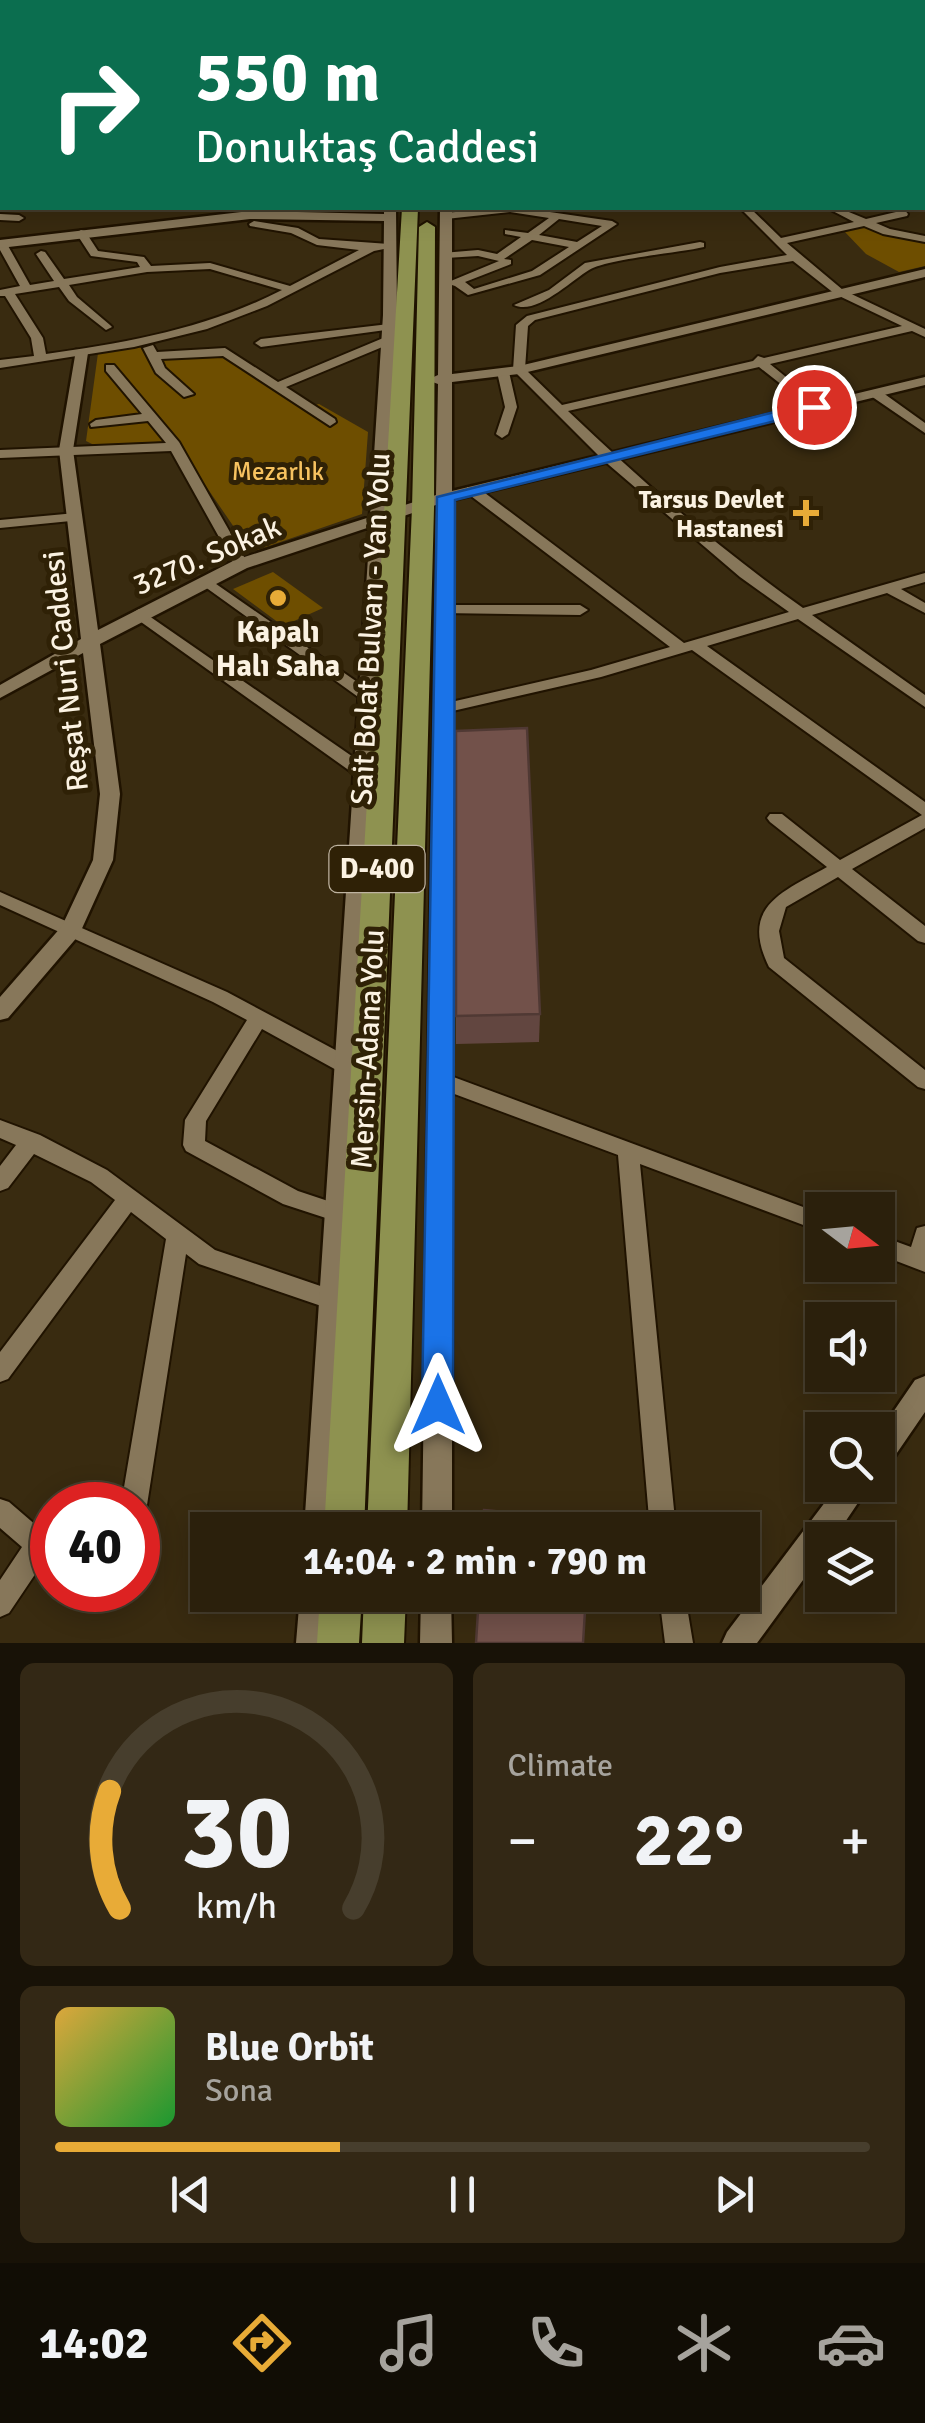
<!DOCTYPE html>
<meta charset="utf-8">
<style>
:root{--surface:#2b200c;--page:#332815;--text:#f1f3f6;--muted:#a6a39d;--line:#473e2d;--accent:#e8ab37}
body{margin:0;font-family:Signika,sans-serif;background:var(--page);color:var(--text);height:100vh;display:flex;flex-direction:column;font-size:38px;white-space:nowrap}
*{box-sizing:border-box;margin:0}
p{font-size:32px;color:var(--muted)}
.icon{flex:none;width:55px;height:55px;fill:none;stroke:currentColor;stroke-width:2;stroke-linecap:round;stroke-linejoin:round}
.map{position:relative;height:1643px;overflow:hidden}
.sheet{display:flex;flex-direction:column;gap:20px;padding:20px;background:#181207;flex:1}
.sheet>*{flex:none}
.banner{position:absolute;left:0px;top:0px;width:925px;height:210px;box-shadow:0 5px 25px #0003,0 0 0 2px var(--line);background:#0b6e4f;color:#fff;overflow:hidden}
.needle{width:65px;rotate:106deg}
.buttons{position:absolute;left:805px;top:1192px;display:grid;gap:20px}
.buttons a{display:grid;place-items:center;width:90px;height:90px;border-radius:0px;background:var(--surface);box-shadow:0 5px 25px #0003,0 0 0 2px var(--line);font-size:50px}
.speed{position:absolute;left:30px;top:1482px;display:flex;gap:20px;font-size:50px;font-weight:700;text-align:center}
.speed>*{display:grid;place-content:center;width:130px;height:130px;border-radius:50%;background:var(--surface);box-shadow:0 5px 25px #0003,0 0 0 2px var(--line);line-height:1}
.speed .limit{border:15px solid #d22;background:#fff;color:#111}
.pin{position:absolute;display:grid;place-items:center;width:85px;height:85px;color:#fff;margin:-42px;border:5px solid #fff;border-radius:50%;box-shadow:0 2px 10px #0007}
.me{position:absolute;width:110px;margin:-55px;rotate:0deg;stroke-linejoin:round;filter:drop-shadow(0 0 8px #0008)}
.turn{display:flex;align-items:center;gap:35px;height:210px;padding:0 30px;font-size:45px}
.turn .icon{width:130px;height:130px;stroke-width:2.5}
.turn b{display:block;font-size:70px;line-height:85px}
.big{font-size:75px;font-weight:800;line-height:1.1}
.sheet .card{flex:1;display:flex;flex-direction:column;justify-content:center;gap:15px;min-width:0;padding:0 35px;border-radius:15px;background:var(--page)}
.sheet .dial{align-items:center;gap:0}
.dial svg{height:260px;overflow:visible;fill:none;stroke:var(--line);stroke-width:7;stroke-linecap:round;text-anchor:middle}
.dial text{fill:var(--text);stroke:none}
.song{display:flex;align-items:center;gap:30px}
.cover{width:120px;height:120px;border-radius:15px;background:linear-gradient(135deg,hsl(40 70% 55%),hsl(130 70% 35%))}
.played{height:10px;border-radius:5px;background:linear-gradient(90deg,var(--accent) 35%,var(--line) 35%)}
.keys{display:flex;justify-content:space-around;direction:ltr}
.heat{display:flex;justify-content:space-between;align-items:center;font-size:55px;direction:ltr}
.sheet .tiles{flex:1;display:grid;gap:20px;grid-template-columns:1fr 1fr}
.card:last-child{grid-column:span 2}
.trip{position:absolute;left:190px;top:1512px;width:570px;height:100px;border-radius:0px;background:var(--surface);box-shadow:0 5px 25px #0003,0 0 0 2px var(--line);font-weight:800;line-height:100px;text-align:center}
.menu{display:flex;height:160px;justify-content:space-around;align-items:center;background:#110d05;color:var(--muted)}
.menu .icon{width:70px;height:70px}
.menu .current{color:var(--accent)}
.menu b{font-size:45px;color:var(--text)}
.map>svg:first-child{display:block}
.green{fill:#6e4e00}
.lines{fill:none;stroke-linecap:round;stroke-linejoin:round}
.minor-casing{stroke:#201300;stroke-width:4}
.tertiary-casing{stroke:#201300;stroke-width:5}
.trunk-casing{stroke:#201300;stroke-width:4}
.minor{fill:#87775a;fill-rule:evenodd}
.tertiary{fill:#87775a;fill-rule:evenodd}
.trunk{fill:#8e9250;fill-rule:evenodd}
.wall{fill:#624640}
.building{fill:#72514a;stroke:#503934;stroke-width:2.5}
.route{fill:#1a73e8;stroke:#114b97;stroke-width:2.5}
.poi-dot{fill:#e8ab37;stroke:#2f2106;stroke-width:4}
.labels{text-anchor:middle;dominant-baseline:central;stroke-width:10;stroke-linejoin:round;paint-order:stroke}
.far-park-label{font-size:25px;fill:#f8c360;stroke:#2f2106}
.far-poi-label{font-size:25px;font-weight:bold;fill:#fbf2e2;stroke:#2f2106;text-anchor:end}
.shield{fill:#2f2106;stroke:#beb3a0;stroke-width:2.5}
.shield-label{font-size:28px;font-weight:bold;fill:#fbf2e2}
.street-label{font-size:30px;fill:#fbf2e2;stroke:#2f2106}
.poi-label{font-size:30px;font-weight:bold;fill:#fbf2e2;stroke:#2f2106}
</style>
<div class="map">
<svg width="925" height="1643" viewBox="0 0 925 1643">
<rect width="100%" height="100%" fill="#392b10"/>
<path class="green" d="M862,227l63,15v24l-26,6 -33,-18 -23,-24z
M145,343l15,16 60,-4 83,53 16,-4 49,28 -6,82 -111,38 -76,-111 -81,4 -8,-4 12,-88z
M273,572l50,36 -40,18 -50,-37z"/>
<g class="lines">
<g class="minor-casing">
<path id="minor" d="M185,0h8l1,2h-8z
M272,0h8l2,2h-8z
M922,33h3v4h-3z
M922,64h3v6l-3,-1z
M925,107v6l-3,1v-6z
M922,124l3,1v6l-3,-1z
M922,168h3v6h-3z
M494,208h28l90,13 5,3 -77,51 -72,20 -13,-9 -9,-3 53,-22 -21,-5 -32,2 -4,-1v-4l36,-3 19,4 24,-17 -16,-3v-4l23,3 21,-15 -39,-6 -64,7 -5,-3 5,-3zM559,219l43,7 -25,16 -38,-7zM532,240l37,7 -37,24 -58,18 -9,-7 46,-18v-4l-7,-1z
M740,208h10l31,30 73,-16 -27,-14h12l27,11 30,-7 -3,-4h10l5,6 -1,2 -31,7 14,6 35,7v6l-42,-8 -19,-8 -77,17 56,47 82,39v8l-13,-6 -142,33 49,40 2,3 -6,4 -56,-44 -191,44c74,71 152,138 235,197l122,-35v9l-24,7 24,14v10l-38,-20 -75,22 113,80v12l-127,-88 -91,27 218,156v26l-73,41 73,57v17l-7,-2 -80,-64 -52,30 -7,24 5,27 141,112v19l-7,-2 -149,-120c-30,-61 14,-75 58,-100l-57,-45 -3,-4 3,-4h12l58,46 82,-45 -230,-165 -91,27 -157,36 -8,-5 2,-3 153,-35 79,-23 -203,-154v-6h10l207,156 105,-31 -49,-35 -138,-118 -89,-89 3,-45 11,-9 193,-49 67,-12zM793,261l42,33 67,32 -138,32 -6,-2 -5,5 -191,44 -37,-36 3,-43 7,-6 185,-47z
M0,214l19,1 5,3 -5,3 -19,-1z
M254,221l44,7 21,11 70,5 5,3 -20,4 -107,55 -60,23 -73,18 -134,21v-8l34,-4 -3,-18 -26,-42h-5v-6l20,-4 -20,-36v-9l7,3 23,41 24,-4 -18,-27 5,-3 4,1 19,27 76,-12 -3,-5 -46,-6 -15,-23 5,-3 4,1 13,20 46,6 7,9 59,-3 80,23 69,-36 -42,-5 -26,-12 -41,-7 -1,-2zM210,269l72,21c-74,38 -155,53 -236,64l-3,-16 -28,-44 44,-7 10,14 37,29 6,-3 -2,-2 -33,-28 -8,-12 78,-13z
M700,242l4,1v4c-26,6 -97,12 -115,23 -18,11 -54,46 -75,35l35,-15 36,-27z
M389,324l4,1v4l-132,18 -6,-4 6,-4z
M388,336l4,1v6l-106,44 49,32 1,3 -6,4 -107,-70 -62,3 4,9 29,26 -10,3 -28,-24 -13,-25 10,-3 4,7 68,-4 53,34z
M106,365h8l65,77 69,122 -2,3h-10l-2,-3 -63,-113 -171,7v-8l166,-7 -18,-22 -57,6 -1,-3 6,-4 46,-6 -36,-43z
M503,368l6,4 8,35 -9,27 -6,4 -6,-4 9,-27 -8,-35z
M871,390h8l46,33v10l-54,-37z
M76,513l5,1v6l-81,8v-8z
M206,577l167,116 2,3 -2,3h-12l-160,-115v-6z
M445,605h135l8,5 -8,5 -140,-2 -3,-3 3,-3z
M139,609l230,159 2,4 -2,4h-12l-223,-159 -3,-3z
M0,892l227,100 127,68 3,6 -3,6 -7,2 -7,-2 -78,-43 -56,92 -1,20 93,50 48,16 3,6 -3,6 -8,3 -55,-18 -97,-53 -3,-6 2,-25 62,-100 -34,-18 -213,-97z
M440,1072l382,142v18l-182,-68 36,366h-26l-32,-375 -185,-69 -3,-6 3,-6z
M0,1120l40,15 67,35 108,80 126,43 4,7 -4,7 -8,3 -134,-46 -13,-10 -39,251 -4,9 -5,2v-11h-17l45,-266 -35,-27 -123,167 -8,3v-30l115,-152 -24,-18 -57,-28 -26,34 -8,3v-25l16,-21 -16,-7z
M925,1226v46l-47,-18v-19l33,12 6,-19z
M0,1499l9,3 43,37v30l-10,-5 -33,49 -9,4v-37l22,-33 -22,-19z
M659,1595h26l8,48h-28z"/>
</g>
<g class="tertiary-casing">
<path id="tertiary" d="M442,0h8v2h-8z
M922,72h3v6h-3z
M0,160h2v7h-2z
M384,208h12l1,107 -11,196 50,-16 2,-111 -11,-4 11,-5 2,-167h12v166l67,-8 406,-97v8l-406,97 -67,8v109l473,-114v8l-473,115v1030h-30l14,-1025 -50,17 -52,1008h-30l66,-1003 -123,41 -147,76 20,150 -7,66 -34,75 -71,83 -8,2v-23l62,-71 31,-66 7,-66 -17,-141 -83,45v-13l81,-46 -22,-189 17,-100 12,3 -15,97 25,180 137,-70 135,-43 13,-202 1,-94 -134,-2 -250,29v-8l250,-29 134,3z
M925,1376v36l-37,54 -10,4v-36l37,-54z
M838,1485h32l-37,55h-11v14l-65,89h-35l5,-11z
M300,1595h30l-2,48h-32z
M421,1595h30l1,48h-32z"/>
</g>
<g class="trunk-casing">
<path id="trunk" d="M402,208h16l-54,1322h-40z
M427,222l8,5 -1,281 -27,1022h-40l45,-1022 7,-281z
M320,1595h42l-3,48h-42z
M364,1595h42l-2,48h-42z"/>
</g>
<use href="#minor" class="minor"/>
<use href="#tertiary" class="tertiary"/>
<use href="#trunk" class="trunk"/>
</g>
<path class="wall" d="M456,731l84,283 -1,28 -83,2z"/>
<path class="building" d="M527,728l13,286 -84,2v-285z
M484,1510l106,10 -1,10h-106z
M479,1595h107l-3,48h-107z"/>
<path class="route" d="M814,402l6,1v7l-365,90 -2,905 -4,11 -11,4 -12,-4 -4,-11 15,-908z"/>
<g class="poi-dot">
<path d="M801 498h10v10h10v10h-10v10h-10v-10h-10v-10h10z"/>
<circle cx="278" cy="598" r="10"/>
</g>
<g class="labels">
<g class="far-park-label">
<text x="278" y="471">Mezarlık</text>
</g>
<g class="far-poi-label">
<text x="784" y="499">Tarsus Devlet<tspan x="784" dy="29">Hastanesi</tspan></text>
</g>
<rect class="shield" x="329.5" y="846" width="95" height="46" rx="8"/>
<g class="shield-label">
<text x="377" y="869">D-400</text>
</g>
<g class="street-label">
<text transform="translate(207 556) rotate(-23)">3270. Sokak</text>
<text transform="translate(371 629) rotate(-87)">Sait Bolat Bulvarı - Yan Yolu</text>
<text transform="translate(66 671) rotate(-96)">Reşat Nuri Caddesi</text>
<text transform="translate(368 1049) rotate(-87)">Mersin-Adana Yolu</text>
</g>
<g class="poi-label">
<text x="278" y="632">Kapalı<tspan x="278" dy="34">Halı Saha</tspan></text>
</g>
</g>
</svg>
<div class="buttons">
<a><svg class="needle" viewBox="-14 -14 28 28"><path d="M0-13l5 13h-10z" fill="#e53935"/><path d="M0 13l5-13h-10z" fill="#a6a39d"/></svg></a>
<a><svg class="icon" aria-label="sound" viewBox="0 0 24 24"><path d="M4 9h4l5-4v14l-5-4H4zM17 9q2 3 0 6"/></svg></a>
<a><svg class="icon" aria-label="search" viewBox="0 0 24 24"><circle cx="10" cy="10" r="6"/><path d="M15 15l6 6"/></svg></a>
<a><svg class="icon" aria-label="layers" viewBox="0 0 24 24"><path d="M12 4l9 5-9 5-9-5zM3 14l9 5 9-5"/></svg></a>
</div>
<div class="speed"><div class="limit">40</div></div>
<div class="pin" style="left:814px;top:407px;background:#d93025"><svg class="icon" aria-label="arrive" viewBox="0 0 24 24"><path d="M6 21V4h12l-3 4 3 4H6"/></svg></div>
<svg class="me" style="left:438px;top:1405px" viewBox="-20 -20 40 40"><path d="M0-17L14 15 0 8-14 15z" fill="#1a73e8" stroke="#fff" stroke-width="4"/></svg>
<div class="trip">14:04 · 2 min · 790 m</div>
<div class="banner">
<div class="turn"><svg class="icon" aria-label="right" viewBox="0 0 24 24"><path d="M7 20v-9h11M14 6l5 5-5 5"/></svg><div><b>550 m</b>Donuktaş Caddesi</div></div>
</div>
</div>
<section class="sheet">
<div class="tiles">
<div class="card dial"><svg viewBox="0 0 100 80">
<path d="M14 69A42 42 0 1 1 86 69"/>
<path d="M14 69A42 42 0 0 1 11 33" stroke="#e8ab37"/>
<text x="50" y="56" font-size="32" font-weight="700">30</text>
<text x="50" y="72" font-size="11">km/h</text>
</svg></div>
<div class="card"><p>Climate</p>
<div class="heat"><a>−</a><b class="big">22°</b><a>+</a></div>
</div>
<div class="card">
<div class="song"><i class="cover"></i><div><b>Blue Orbit</b><p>Sona</p></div></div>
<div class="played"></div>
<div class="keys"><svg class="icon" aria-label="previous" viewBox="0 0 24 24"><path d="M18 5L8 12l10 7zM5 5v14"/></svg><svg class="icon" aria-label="pause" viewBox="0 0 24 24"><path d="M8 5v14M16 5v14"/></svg><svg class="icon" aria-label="next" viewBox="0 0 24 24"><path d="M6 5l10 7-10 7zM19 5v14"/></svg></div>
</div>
</div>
</section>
<nav class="menu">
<b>14:02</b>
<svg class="icon current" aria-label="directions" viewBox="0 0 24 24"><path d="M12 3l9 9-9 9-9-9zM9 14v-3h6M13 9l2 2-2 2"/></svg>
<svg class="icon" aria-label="music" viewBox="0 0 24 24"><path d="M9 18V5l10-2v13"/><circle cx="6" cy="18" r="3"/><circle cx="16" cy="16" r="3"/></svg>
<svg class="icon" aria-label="phone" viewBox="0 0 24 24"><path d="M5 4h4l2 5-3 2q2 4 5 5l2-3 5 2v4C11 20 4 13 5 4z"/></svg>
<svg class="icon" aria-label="climate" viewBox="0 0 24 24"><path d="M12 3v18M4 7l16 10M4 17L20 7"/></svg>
<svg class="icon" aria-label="car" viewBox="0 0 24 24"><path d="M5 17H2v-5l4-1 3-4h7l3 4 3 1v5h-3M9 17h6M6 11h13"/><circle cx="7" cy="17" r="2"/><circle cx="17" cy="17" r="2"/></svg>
</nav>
